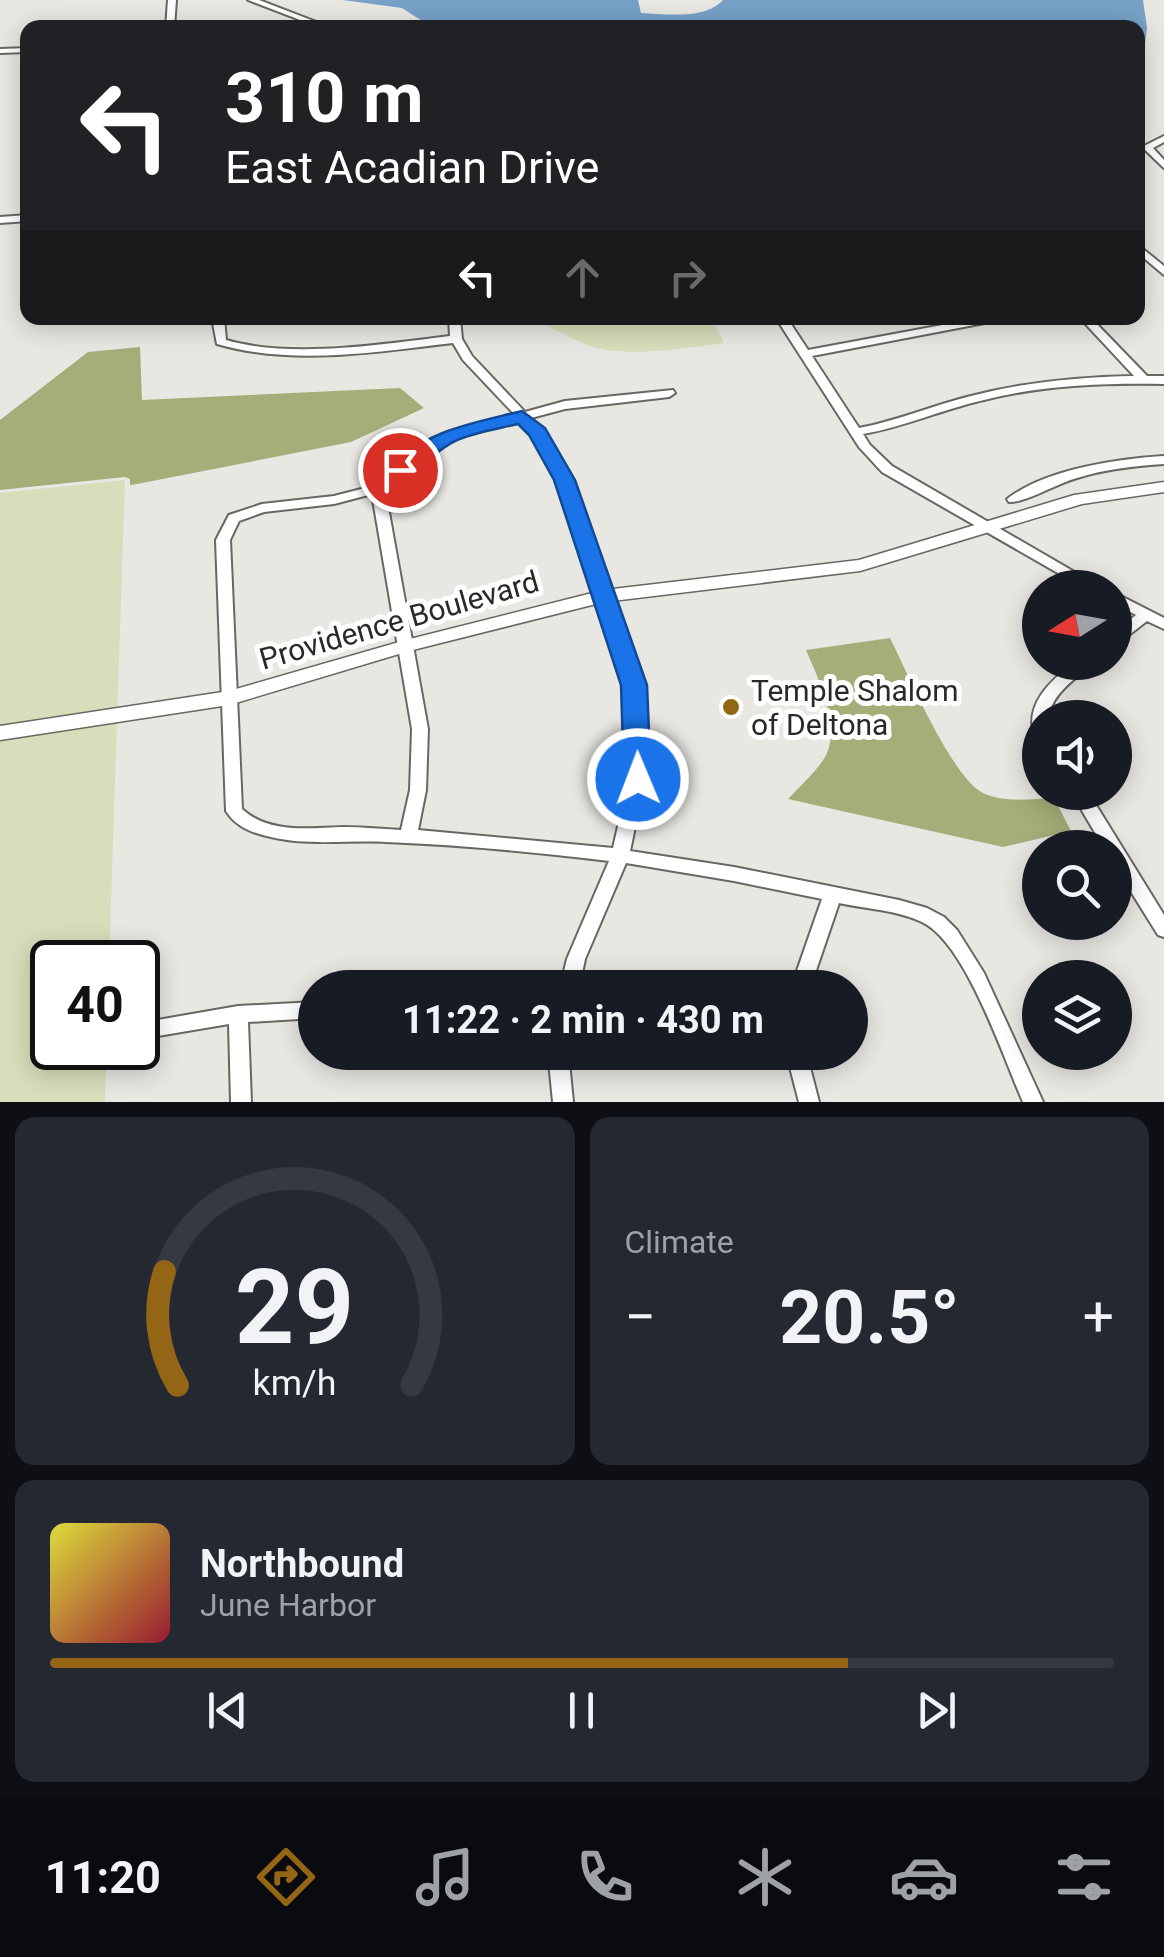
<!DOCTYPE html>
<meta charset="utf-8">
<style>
:root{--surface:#171b24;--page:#242831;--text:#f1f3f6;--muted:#9ea1a6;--line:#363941;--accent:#946514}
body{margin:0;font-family:Roboto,sans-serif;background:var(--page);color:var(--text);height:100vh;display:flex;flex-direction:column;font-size:38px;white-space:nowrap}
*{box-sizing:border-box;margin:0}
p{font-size:32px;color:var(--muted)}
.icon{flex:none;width:55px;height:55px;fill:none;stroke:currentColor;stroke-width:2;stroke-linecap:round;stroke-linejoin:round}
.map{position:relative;height:1102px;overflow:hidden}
.sheet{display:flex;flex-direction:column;gap:15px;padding:15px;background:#0d0f14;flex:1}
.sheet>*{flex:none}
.hud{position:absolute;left:20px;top:20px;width:1125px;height:305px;border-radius:20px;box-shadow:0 5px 25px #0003;background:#202124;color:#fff;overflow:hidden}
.needle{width:65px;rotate:259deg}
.controls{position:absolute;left:1022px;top:570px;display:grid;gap:20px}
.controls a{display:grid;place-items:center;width:110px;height:110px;border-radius:50%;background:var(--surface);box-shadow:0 5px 25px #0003;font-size:50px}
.speed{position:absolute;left:30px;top:940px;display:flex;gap:20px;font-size:50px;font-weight:700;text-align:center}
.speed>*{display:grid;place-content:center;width:130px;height:130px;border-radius:50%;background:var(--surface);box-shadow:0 5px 25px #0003;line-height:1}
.speed .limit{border:5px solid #111;border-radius:15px;background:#fff;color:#111}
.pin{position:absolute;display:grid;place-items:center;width:85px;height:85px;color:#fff;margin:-42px;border:5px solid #fff;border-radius:50%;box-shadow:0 2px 10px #0007}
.me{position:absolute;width:110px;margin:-55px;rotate:359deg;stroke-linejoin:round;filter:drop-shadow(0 0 8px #0008)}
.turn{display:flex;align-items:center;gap:35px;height:210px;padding:0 40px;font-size:45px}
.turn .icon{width:130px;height:130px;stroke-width:2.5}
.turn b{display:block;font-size:70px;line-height:85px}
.lanes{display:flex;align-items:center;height:95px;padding:0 40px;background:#0003;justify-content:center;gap:50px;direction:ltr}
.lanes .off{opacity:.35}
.big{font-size:75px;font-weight:700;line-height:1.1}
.sheet .widget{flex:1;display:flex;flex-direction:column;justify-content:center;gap:15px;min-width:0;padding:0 35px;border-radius:20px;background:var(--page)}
.sheet .dial{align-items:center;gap:0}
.dial svg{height:260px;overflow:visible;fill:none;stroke:var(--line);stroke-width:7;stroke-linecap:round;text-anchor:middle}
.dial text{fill:var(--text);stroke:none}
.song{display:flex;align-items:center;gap:30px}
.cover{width:120px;height:120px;border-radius:15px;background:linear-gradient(135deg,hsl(60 70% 55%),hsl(350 70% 35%))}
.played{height:10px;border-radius:5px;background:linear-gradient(90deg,var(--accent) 75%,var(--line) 75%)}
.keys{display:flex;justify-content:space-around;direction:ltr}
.heat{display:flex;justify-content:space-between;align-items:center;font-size:55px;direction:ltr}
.sheet .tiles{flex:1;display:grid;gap:15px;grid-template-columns:1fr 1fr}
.widget:last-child{grid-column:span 2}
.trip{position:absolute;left:298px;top:970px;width:570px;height:100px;border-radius:50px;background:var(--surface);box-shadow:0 5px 25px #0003;font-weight:700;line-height:100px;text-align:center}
.dock{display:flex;height:160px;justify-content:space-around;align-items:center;background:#090b0e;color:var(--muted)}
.dock .icon{width:70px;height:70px}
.dock .current{color:var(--accent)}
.dock b{font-size:45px;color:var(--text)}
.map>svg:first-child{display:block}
.green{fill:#d8debb}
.forest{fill:#a5ad78}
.water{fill:#77a1c7}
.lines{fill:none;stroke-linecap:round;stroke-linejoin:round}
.minor-casing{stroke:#686762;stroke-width:4}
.major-casing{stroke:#686762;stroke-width:3}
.minor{fill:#fff;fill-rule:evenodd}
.major{fill:#fff;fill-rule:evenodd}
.route{fill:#1a73e8;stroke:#114b97;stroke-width:2.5}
.poi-dot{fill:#946514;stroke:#fff;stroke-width:4}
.labels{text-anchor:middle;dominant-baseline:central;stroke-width:10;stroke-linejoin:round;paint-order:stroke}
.street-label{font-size:30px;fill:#2a2927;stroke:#fff}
.poi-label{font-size:30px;fill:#2a2927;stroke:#fff;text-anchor:start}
</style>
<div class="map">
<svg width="1164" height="1102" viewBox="0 0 1164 1102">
<rect width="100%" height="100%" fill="#e9e7e2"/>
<path class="green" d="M519,318h193l12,25c-38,5 -80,12 -118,7 -32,-5 -55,-29 -87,-32z
M125,480l-16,482h-57v86h54l-1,54h-105v-609z"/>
<path class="forest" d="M140,347l2,53 258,-12 24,20 -73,34 -214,42 -7,1v-6l-5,-2 -125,13v-70l88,-68z
M890,638c17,34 62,140 93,155 21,10 48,6 71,5l17,33 -68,16 -215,-48c12,-13 28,-27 37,-42 17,-29 -7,-79 -19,-107z"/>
<path class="water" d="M343,0h295l3,13c25,1 64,7 82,-13h420l4,28 -2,16 -7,2v-18h-705l-31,-20z"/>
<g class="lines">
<g class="minor-casing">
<path id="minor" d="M168,0h8l-2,28h-8z
M248,0h11l73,28h-11z
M28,48v4l-28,1v-4z
M1164,136v6l-11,6 11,12v8l-22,-21z
M28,215v6l-28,2v-6z
M1138,245l26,21v9l-26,-22z
M212,318h12l2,22c66,19 157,4 224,-4l-1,-18h11l2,21 10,17 53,56 40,-11 108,-11 2,3 -6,4 -104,12 -34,9 13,14 27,48 71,205 3,94 -15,72 104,16 165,33 28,8 17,9 13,13 27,43 59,129h-20c-20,-45 -57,-159 -101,-180 -25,-12 -56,-13 -83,-19l-29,85h-19l31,-89 -88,-18 -108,-18 -41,96 -6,29h-19l7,-29 42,-98c-74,-9 -148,-16 -223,-19 -37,-2 -78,4 -115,-5 -19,-4 -35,-10 -45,-26l-10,-271 13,-25 33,-11 72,-8 39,-10 45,-38 29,-16 68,-17 -52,-55 -10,-17c-77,9 -161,23 -236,1zM520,421l13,13 26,46 67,205 3,94 -16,69 -195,-18 8,-40 2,-61 -43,-239 41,-36 29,-16zM372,494l40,235 -2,61 -9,40c-19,-1 -38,-3 -57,-3 -34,1 -75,7 -102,-18l-12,-269 9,-19 25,-9 70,-8z
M776,318h11l21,32 172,-32h20l-5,3 -183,35 47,72c38,-7 75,-23 112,-32 54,-14 108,-19 163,-20l-54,-58h11l56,58h17v8c-60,-1 -121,1 -180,16 -41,9 -79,27 -121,34l7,11 22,21 210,122h-18l-202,-116 -23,-25z
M1164,456v8c-30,2 -59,5 -87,14 -19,5 -52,25 -68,24l-2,-3c39,-30 109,-40 157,-43z
M1115,593l49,25v11l-17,-8 -27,21 -5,2v-13l21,-16 -21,-11z
M1074,662h18c-17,19 -39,29 -44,56h-8v19l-6,-2c-9,-32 17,-54 40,-73z
M1071,792h17l76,123v22l-6,-2 -43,-69v-18h-11z
M315,1002v16l-67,4 3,80h-20l-2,-78 -83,14 -7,-2v-12l7,-2 92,-16z
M548,1052h20l5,50h-20z
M786,1052h20l13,50h-20z"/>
</g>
<g class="major-casing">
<path id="major" d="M1164,482v10l-82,12 -222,67 -256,31 -195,49 -180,54 -229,35v-14l229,-35 177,-51 198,-50 255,-30 215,-65z"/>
</g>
<use href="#minor" class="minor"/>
<use href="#major" class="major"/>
</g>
<path class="route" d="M522,411l23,17 30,52 72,205 4,94 -4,7h-19l-4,-7 -3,-94 -67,-205 -25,-45 -11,-11c-21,5 -44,8 -63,17 -19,9 -36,30 -55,35l-10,-6c33,-40 84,-47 132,-59z"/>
<circle class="poi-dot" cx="731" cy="707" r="10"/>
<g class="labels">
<g class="street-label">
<text transform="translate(399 620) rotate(-16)">Providence Boulevard</text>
</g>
<g class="poi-label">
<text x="751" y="690">Temple Shalom<tspan x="751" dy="34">of Deltona</tspan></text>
</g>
</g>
</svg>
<div class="controls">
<a><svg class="needle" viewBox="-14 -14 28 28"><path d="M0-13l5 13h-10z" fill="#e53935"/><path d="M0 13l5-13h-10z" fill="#9ea1a6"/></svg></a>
<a><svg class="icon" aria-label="sound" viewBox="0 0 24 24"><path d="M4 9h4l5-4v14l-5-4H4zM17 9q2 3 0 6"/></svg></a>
<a><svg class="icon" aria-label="search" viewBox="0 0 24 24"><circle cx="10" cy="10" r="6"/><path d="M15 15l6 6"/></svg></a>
<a><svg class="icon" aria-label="layers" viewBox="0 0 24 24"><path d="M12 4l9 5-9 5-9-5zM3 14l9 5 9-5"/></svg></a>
</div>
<div class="speed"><div class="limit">40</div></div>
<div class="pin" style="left:400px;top:470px;background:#d93025"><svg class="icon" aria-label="arrive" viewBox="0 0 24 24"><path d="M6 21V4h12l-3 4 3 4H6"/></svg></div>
<svg class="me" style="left:638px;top:779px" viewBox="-20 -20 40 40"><circle r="17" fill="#1a73e8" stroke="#fff" stroke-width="3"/><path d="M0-11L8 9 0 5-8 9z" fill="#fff"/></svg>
<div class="trip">11:22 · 2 min · 430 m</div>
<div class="hud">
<div class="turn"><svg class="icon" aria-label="left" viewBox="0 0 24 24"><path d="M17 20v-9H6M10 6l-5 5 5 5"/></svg><div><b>310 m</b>East Acadian Drive</div></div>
<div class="lanes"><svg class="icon" aria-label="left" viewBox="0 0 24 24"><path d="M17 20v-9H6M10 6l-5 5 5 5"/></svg><svg class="icon off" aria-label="ahead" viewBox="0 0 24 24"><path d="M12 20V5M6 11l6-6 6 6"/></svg><svg class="icon off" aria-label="right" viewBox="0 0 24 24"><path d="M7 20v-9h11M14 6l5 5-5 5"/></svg></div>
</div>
</div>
<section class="sheet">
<div class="tiles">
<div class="widget dial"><svg viewBox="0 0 100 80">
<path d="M14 69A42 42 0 1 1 86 69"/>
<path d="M14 69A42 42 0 0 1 10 34" stroke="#946514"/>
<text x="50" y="56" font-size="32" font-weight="700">29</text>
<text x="50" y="72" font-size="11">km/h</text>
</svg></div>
<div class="widget"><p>Climate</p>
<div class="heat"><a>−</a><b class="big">20.5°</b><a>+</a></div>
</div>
<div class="widget">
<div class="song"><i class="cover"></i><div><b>Northbound</b><p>June Harbor</p></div></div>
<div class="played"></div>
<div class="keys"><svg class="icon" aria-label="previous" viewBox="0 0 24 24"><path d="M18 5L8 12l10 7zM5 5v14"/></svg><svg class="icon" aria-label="pause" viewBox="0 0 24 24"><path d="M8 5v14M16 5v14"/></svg><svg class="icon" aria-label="next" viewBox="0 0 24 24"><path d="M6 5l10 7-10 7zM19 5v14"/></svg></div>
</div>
</div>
</section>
<nav class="dock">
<b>11:20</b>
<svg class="icon current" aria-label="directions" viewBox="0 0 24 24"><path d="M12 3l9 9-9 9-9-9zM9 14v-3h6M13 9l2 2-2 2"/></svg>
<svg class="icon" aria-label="music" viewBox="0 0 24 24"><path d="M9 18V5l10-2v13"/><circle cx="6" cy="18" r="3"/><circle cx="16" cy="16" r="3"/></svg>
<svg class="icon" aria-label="phone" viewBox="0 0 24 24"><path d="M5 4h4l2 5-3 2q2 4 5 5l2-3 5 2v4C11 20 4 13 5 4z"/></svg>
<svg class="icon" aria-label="climate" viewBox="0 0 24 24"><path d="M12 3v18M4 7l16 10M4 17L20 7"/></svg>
<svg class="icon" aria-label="car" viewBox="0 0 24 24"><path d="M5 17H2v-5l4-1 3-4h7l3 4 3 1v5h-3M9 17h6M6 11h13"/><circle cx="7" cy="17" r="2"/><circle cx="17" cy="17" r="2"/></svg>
<svg class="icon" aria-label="filters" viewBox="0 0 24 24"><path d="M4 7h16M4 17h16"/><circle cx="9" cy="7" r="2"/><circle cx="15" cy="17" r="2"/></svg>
</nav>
